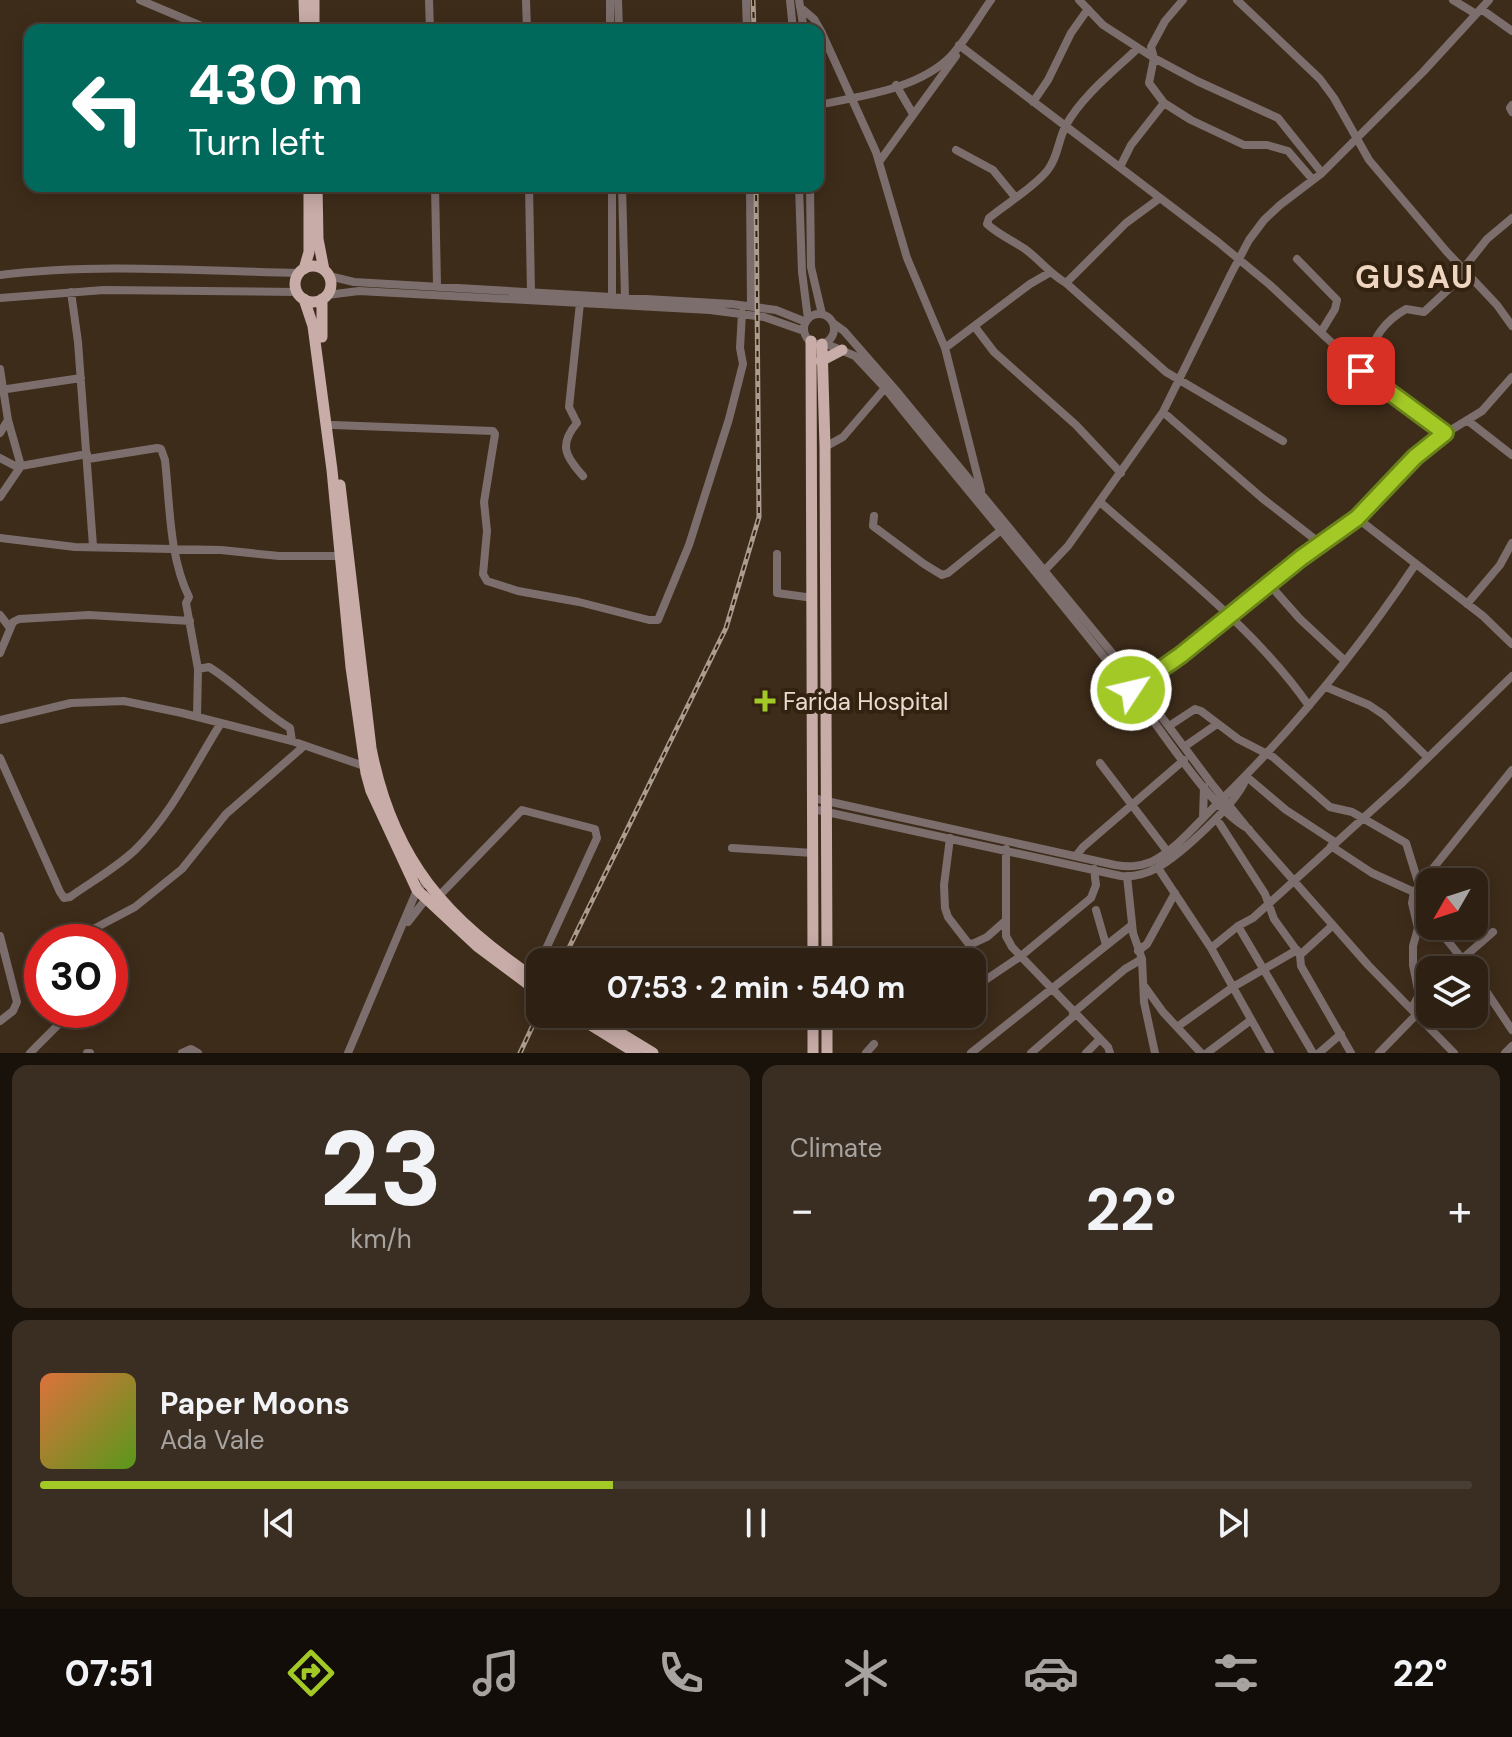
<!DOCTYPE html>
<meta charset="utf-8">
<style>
:root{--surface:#2e2114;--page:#3a2e22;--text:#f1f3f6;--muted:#a7a3a0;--line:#493e34;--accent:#a3c927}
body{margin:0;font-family:"DM Sans",sans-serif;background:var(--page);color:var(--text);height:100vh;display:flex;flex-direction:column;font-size:30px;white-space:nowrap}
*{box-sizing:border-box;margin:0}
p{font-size:26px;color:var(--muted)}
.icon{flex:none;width:44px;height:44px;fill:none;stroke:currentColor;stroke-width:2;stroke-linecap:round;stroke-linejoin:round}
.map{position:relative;height:1053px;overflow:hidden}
.drawer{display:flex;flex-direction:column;gap:12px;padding:12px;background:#19120b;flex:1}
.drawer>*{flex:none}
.top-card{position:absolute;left:24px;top:24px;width:800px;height:168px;border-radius:16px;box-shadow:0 4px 20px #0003,0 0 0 2px var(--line);background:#00695c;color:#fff;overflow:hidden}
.needle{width:52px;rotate:231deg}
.buttons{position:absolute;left:1416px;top:868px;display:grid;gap:16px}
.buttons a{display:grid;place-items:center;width:72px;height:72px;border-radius:16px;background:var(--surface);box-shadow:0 4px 20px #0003,0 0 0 2px var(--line);font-size:40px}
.speed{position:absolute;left:24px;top:924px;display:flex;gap:16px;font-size:40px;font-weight:700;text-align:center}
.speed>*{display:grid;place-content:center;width:104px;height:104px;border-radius:50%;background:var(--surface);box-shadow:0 4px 20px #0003,0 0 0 2px var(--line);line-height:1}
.speed .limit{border:12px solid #d22;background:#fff;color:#111}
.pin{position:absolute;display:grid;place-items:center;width:68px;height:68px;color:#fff;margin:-34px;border-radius:16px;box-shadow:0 4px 12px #0006}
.me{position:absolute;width:88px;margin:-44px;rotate:55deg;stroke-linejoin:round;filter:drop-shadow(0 0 6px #0008)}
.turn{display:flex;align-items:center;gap:28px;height:168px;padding:0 32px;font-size:36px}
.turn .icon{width:104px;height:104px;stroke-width:2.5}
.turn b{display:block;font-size:56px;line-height:68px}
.big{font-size:60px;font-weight:700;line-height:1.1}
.drawer .widget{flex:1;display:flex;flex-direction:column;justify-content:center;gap:12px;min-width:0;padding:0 28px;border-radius:16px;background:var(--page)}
.drawer .dial{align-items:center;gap:0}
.dial b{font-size:104px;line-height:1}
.song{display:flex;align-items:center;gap:24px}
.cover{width:96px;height:96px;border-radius:12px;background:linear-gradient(135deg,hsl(20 70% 55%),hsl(90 70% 35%))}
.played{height:8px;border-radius:4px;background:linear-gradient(90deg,var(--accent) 40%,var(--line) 40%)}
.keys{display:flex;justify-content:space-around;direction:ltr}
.heat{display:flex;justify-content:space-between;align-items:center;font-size:44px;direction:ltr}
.drawer .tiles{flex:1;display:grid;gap:12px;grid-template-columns:1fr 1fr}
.widget:last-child{grid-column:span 2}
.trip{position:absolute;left:526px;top:948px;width:460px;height:80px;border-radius:16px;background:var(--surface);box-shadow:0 4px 20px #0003,0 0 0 2px var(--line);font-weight:700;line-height:80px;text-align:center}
.menu{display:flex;height:128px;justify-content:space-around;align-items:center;background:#120d08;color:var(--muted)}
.menu .icon{width:56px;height:56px}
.menu .current{color:var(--accent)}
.menu b{font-size:36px;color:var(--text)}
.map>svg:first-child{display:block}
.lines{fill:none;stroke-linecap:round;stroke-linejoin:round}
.minor{stroke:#7c6e6d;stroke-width:8}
.major{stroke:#c8aca8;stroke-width:11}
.rail-casing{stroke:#aa9c8e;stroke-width:5}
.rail{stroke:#342210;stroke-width:2;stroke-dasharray:6;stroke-linecap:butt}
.route-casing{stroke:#6a8319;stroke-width:20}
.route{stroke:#a3c927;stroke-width:14}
.poi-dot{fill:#a3c927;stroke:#342210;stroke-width:3}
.labels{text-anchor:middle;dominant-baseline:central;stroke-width:8;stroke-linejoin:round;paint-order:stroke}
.poi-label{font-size:24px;fill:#e7dbd0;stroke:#342210;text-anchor:start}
.district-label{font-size:32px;font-weight:bold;letter-spacing:2px;fill:#edd5bf;stroke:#342210}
</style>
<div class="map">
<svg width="1512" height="1053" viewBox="0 0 1512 1053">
<rect width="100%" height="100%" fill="#3e2c1a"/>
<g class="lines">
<path class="minor" d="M140,0l71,30
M429,0l1,30
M526,0l1,30
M610,0v30
M618,0l1,30
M746,0l1,30
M790,0l3,30
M799,0l5,30
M1079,0l24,25 51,33 43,23 81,37 44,55
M1183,0l-18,21 -14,26 3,11 -5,25 15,20 27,17 53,25h23l21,6 25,29
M1237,0l83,79 14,19 35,62 78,92 50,53 15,21
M1453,0l23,14
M800,7l14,12 7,12 55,121 31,106 38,90 36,142
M1481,9l31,22
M959,45l259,197 52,43 93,87 82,61
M1138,48c-25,24 -55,47 -72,77 -8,15 -8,33 -19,46 -15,18 -40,32 -58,47l-2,6c12,11 25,16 38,25 15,11 25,25 41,34l100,89 117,69
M896,85l17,29
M1033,102l15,-22 23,-47 17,-24
M818,105c43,-9 101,-16 133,-49 15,-16 27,-38 40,-56
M1512,105l-2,3 2,4
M956,150l37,20 22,27
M879,162l77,-106
M1120,167l11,-22 33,-42
M435,186l2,99
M529,186l2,106
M622,186l3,111
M750,186l1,120
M799,186l3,86 6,47
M810,186l1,81 11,47
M1297,259l40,41 -2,9 -14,23
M1463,269l24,-30 25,-21
M0,275c96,-12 202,-4 299,-2
M329,276l25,6 378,22 44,6 30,12
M1066,283l60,-60 34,-25
M71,292l7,50 15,204
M327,295l32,-4 351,19 54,7 40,14
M612,296v-110
M0,298l104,-8 194,2
M580,303l-11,104 8,16c-19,22 -11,34 6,53
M804 329a15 15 0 1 1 30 0a15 15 0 1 1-30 0Z
M833,323l11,8 55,63 232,282 80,107 38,47 119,135 86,88
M975,327l19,25 82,73 45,48
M824,343l31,13 30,32c81,102 166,200 246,303 29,36 79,118 118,138
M945,348l85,-64 19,-11
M0,369l8,51 13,46
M1361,371c13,-29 17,-46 45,-62l18,3 43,-40
M0,390l81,-12
M1163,412l99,86 59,46
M1467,420l45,35
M333,425l160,6 2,3 -11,68 3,29 -4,43 4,7 31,10 61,11 70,18h9l31,-75 40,-126 14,-55 -3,-16 2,-35
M0,433l8,-13
M825,447l18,-10 42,-49
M0,458l19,10
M88,459l69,-11 4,1 4,11c5,45 4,96 24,137l-3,6 12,66 -1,48
M0,497l21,-31 66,-12
M1100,502c71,63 155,126 209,204
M874,516l-1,10 51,38 18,11 6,-2 52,-42
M1357,518l126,98 29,28
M0,538l75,9 146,3 58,6h61
M777,554v39l36,5
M1044,571l24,-25 95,-134 68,-138 18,-34 15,-20 16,-15 42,-32 101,-101 66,-72
M1269,584l31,35 45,42
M1467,604l33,-39 12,-22
M0,615l10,13
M0,653l13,-31 6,-3 70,-4 101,6
M198,669l11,-2c29,18 51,43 81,61l2,13
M1135,687l46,-32 120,-97 56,-40 76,-77 49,-30 30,-34
M1326,687l43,18 15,10 43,42
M0,720l71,-17 53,-2 58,12 110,28 72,25
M1169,726l26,-17 6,2 37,28 35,18 57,50 22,5 54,31 13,42
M1184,747l33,-23
M0,758l60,134 4,6 6,-1c21,-15 46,-29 65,-47 36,-35 59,-84 86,-127
M1100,763l67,88
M1247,777l39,33 49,32
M813,798l302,67c13,2 23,2 36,-3 23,-11 42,-34 60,-52 77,-74 145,-157 204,-245
M813,809l308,67c13,1 25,-2 36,-8 23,-13 78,-63 88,-87
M1203,818l1,-31
M1220,824l45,70 9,25 26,36 1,11 50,87
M950,838l-6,47 1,23 3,9 20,26 4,1 15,-7 17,-15
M1331,846l41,27 42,19
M732,848l81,5
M1006,849v87l6,11 96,100 2,6
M1076,856l7,-9 101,-87
M1158,868l53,80 59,105
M1127,876l6,57 9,26 2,43 11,51
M438,897l84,-87 73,19 2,9 -57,124
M1096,910l10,35
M408,922l21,-27
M1418,923l25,12 28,35
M1238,926l75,127
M0,936l17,66 -4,9 -13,10
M69,942l66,-35 47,-38 44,-55 78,-68
M1211,948l27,-22 15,-8 150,-136 109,-106
M1138,951l9,-7 28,-51
M1300,955l33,-30
M1462,959l31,-27
M1474,973l38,57
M1145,987l18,25 38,41
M972,989l49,-33 70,-58 5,-13 -2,-16
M1412,1008l7,-13 -6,-30v-19l5,-18 -6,-25 2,-11 98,-122
M1073,1013l52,-44 17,-10
M1177,1027l56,-40 64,-37
M30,1053l36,-36 -3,-7
M87,1053h3
M182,1053l9,-4 7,4
M348,1053l69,-163 8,-8
M866,1053l8,-9
M971,1053l161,-128
M1031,1053l44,-38
M1086,1053l14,-14
M1207,1053l44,-33
M1319,1053l22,-19
M1379,1053l38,-39
M1505,1053l7,-7"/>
<path class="major" d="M304,0l1,30
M314,0v30
M317,186l1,53 6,31
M295 284a18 18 0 1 1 36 0a18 18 0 1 1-36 0Z
M304,269l5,-17v-66
M304,299l9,27 19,144 19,197 15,106 5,18 46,99 60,56 63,47
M322,337v-38
M811,341l2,621
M822,344l3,103 2,515
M821,361l21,-11
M340,485l31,263c22,113 75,171 169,234
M573,1014l63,39
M589,1014l64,39
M813,1014v39
M827,1053v-39"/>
<g class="rail-casing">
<path id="rail" d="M753,0l1,30
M562,962l164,-334 33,-111 -3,-331
M520,1053l20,-43"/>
</g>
<use href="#rail" class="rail"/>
</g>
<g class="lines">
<g class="route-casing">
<path id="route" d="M1131,690l50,-35 120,-97 56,-40 58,-61 30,-24 -84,-62"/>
</g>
<use href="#route" class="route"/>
</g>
<path class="poi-dot" d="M761 689h8v8h8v8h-8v8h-8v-8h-8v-8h8z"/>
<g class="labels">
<g class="poi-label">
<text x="783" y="701">Farida Hospital</text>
</g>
<g class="district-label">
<text x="1415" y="277">GUSAU</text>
</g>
</g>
</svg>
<div class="buttons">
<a><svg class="needle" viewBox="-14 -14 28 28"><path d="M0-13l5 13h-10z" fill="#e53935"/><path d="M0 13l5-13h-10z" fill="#a7a3a0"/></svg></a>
<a><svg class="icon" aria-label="layers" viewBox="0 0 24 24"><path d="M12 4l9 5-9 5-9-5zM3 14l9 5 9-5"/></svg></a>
</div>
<div class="speed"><div class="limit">30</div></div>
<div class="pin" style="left:1361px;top:371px;background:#d93025"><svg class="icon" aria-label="arrive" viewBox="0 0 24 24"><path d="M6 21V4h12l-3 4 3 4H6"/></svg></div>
<svg class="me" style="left:1131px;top:690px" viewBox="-20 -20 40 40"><circle r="17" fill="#a3c927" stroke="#fff" stroke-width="3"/><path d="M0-11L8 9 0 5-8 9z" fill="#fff"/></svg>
<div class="trip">07:53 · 2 min · 540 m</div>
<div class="top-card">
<div class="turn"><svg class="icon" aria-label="left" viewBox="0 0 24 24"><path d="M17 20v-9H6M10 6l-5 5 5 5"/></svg><div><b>430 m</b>Turn left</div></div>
</div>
</div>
<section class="drawer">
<div class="tiles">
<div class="widget dial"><b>23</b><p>km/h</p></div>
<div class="widget"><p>Climate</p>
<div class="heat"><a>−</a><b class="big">22°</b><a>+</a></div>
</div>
<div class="widget">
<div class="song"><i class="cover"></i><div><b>Paper Moons</b><p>Ada Vale</p></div></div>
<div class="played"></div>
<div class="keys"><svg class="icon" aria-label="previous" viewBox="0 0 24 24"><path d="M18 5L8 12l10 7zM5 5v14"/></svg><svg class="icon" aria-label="pause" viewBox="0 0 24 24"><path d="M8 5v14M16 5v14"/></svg><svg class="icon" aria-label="next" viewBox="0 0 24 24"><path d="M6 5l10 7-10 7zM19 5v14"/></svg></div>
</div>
</div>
</section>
<nav class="menu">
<b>07:51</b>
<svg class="icon current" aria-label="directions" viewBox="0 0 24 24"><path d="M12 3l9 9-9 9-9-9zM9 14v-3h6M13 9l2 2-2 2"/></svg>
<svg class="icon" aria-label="music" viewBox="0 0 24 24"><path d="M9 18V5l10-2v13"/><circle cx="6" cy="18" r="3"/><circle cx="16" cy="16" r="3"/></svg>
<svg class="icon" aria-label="phone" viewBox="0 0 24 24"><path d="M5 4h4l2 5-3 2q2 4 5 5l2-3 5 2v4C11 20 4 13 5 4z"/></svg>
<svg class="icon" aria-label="climate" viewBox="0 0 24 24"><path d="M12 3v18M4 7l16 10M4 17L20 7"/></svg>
<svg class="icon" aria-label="car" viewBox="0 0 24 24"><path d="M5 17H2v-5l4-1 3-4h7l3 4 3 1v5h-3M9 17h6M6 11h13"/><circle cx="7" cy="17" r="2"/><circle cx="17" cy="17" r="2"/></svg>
<svg class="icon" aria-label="filters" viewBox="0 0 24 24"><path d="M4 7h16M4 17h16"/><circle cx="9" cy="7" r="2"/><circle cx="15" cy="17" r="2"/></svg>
<b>22°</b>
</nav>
